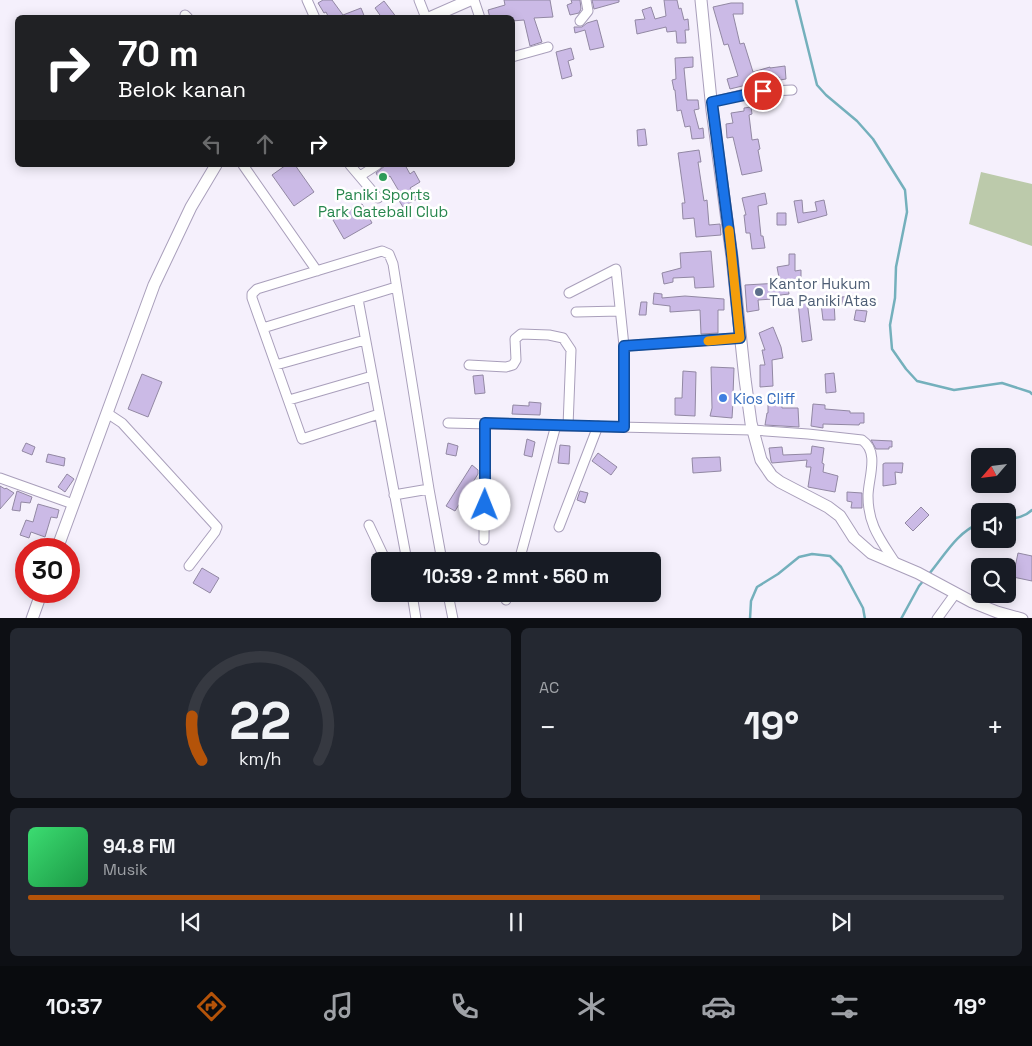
<!DOCTYPE html>
<html lang="id">
<meta charset="utf-8">
<style>
:root{--surface:#171b24;--page:#242831;--text:#f1f3f6;--muted:#9ea1a6;--line:#363941;--accent:#b45309}
body{margin:0;font-family:"Space Grotesk",sans-serif;background:var(--page);color:var(--text);height:100vh;display:flex;flex-direction:column;font-size:19px;white-space:nowrap}
*{box-sizing:border-box;margin:0}
p{font-size:16px;color:var(--muted)}
.icon{flex:none;width:28px;height:28px;fill:none;stroke:currentColor;stroke-width:2;stroke-linecap:round;stroke-linejoin:round}
.map{position:relative;height:618px;overflow:hidden}
.side{display:flex;flex-direction:column;gap:10px;padding:10px;background:#0d0f14;flex:1}
.side>*{flex:none}
.top-card{position:absolute;left:15px;top:15px;width:500px;height:152px;border-radius:8px;box-shadow:0 2px 12px #0003;background:#202124;color:#fff;overflow:hidden}
.needle{width:32px;rotate:242deg}
.buttons{position:absolute;left:971px;top:448px;display:grid;gap:10px}
.buttons a{display:grid;place-items:center;width:45px;height:45px;border-radius:8px;background:var(--surface);box-shadow:0 2px 12px #0003;font-size:25px}
.speed{position:absolute;left:15px;top:538px;display:flex;gap:10px;font-size:25px;font-weight:700;text-align:center}
.speed>*{display:grid;place-content:center;width:65px;height:65px;border-radius:50%;background:var(--surface);box-shadow:0 2px 12px #0003;line-height:1}
.speed .limit{border:8px solid #d22;background:#fff;color:#111}
.pin{position:absolute;display:grid;place-items:center;width:42px;height:42px;color:#fff;margin:-21px;border:2px solid #fff;border-radius:50%;box-shadow:0 1px 5px #0007}
.me{position:absolute;width:55px;margin:-28px;rotate:1deg;stroke-linejoin:round;filter:drop-shadow(0 0 4px #0008)}
.turn{display:flex;align-items:center;gap:18px;height:105px;padding:0 20px;font-size:22px}
.turn .icon{width:65px;height:65px;stroke-width:2.5}
.turn b{display:block;font-size:35px;line-height:42px}
.lanes{display:flex;align-items:center;height:48px;padding:0 20px;background:#0003;justify-content:center;gap:25px;direction:ltr}
.lanes .off{opacity:.35}
.big{font-size:38px;font-weight:800;line-height:1.1}
.side .tile{flex:1;display:flex;flex-direction:column;justify-content:center;gap:8px;min-width:0;padding:0 18px;border-radius:8px;background:var(--page)}
.side .dial{align-items:center;gap:0}
.dial svg{height:130px;overflow:visible;fill:none;stroke:var(--line);stroke-width:7;stroke-linecap:round;text-anchor:middle}
.dial text{fill:var(--text);stroke:none}
.song{display:flex;align-items:center;gap:15px}
.cover{width:60px;height:60px;border-radius:8px;background:linear-gradient(135deg,hsl(140 70% 55%),hsl(140 70% 35%))}
.played{height:5px;border-radius:2px;background:linear-gradient(90deg,var(--accent) 75%,var(--line) 75%)}
.keys{display:flex;justify-content:space-around;direction:ltr}
.heat{display:flex;justify-content:space-between;align-items:center;font-size:28px;direction:ltr}
.side .tiles{flex:1;display:grid;gap:10px;grid-template-columns:1fr 1fr}
.tile:last-child{grid-column:span 2}
.trip{position:absolute;left:371px;top:552px;width:290px;height:50px;border-radius:8px;background:var(--surface);box-shadow:0 2px 12px #0003;font-weight:800;line-height:50px;text-align:center}
.menu{display:flex;height:80px;justify-content:space-around;align-items:center;background:#090b0e;color:var(--muted)}
.menu .icon{width:35px;height:35px}
.menu .on{color:var(--accent)}
.menu b{font-size:22px;color:var(--text)}
.map>svg:first-child{display:block}
.green{fill:#bccaab}
.lines{fill:none;stroke-linecap:round;stroke-linejoin:round}
.stream{stroke:#74b0bc;stroke-width:2.5}
.building{fill:#cbbae6;stroke:#9288a3}
.minor-casing{stroke:#a99fbb;stroke-width:11}
.tertiary-casing{stroke:#a99fbb;stroke-width:13}
.minor{stroke:#fff;stroke-width:9}
.tertiary{stroke:#fff;stroke-width:11}
.route-casing{stroke:#114b97;stroke-width:12}
.route{stroke:#1a73e8;stroke-width:9}
.slow{stroke:#f59e0b;stroke-width:9}
.leisure-dot{fill:#2e9e5b;stroke:#fff;stroke-width:2}
.service-dot{fill:#5c6f8a;stroke:#fff;stroke-width:2}
.shop-dot{fill:#3f7fe0;stroke:#fff;stroke-width:2}
.labels{text-anchor:middle;dominant-baseline:central;stroke-width:5;stroke-linejoin:round;paint-order:stroke}
.leisure-label{font-size:15px;fill:#27864d;stroke:#fff}
.service-label{font-size:15px;fill:#4e5e75;stroke:#fff;text-anchor:start}
.shop-label{font-size:15px;fill:#366cbe;stroke:#fff;text-anchor:start}
</style>
<div class="map">
<svg width="1032" height="619" viewBox="0 0 1032 619">
<rect width="100%" height="100%" fill="#f5f0fc"/>
<path class="green" d="M981,172l51,12v62l-63,-22z"/>
<g class="lines">
<path class="stream" d="M796,0l21,85 9,10 31,26 16,18 32,51 2,22 -11,55 -1,31 -5,27 2,24 14,20 11,12 37,9 48,-7 28,9 2,2
M1008,518c8,1 18,-2 24,-8
M929,574c16,-19 27,-41 51,-51
M750,619l1,-18 6,-14 21,-13 21,-17 13,-3 18,2 11,11 22,41 2,11
M901,619l18,-33 5,-6"/>
</g>
<path class="building" d="M323,0h9l11,15 18,-7 4,10h-36l-3,-6 -2,1 -6,-10z
M504,0h46l3,17 -19,1 8,24 -12,4 -6,-26 -12,1v-3h-22l-2,-8 17,-5z
M571,0h9l1,9 -2,4 -9,2 -3,-10 5,-2z
M592,0h27v2l-25,7z
M664,0h13l2,9 2,-1 3,12 4,-1 1,11h-4l1,13h-9l-1,-12 -9,1 -1,-5 -29,7 -2,-14 10,-1 -3,-9 9,-3 4,12 11,-3z
M384,1l13,17h-15l-7,-10z
M731,3h12v11h-10l7,30 4,-1 9,29 17,-5v1l15,-2 1,13 -6,1 -1,-3 -49,12 -3,-10 11,-3 -10,-32 -4,1 -11,-38z
M597,20l7,27 -14,3 -5,-20 -10,3 -1,-6h8l5,-4z
M571,48l3,11 -6,2 4,15 -10,3 -6,-27z
M693,57v10l-9,1 3,32h11l1,9 -5,1 5,19 4,-1 1,10 -12,1 -2,-13 -5,1 -4,-17 -4,1 -2,-21h-1l-2,-10 4,-1 -1,-21z
M773,97l2,6 -16,4 -2,-8z
M751,107l1,7 -3,1 3,25 6,-1 2,10 -2,1 4,21 -20,4 -9,-38 -6,1 -1,-14 7,-1 -2,-10 13,-2v-3z
M645,129l2,16 -9,1 -1,-16z
M699,150l2,12h-3l6,39 3,-1 2,25 11,-1 1,11 -25,2 -2,-19 -11,1 -1,-16h3l-7,-50z
M286,165h9l19,27 -20,14 -22,-31z
M386,165h19l5,9 4,-3 6,11 -10,6 7,11 -14,8 -7,-11 4,-3 -10,-17 -9,6 -5,-9z
M765,193l2,11 -9,2 3,30h2l2,12 -13,1 -2,-16h-4l-2,-18h2l-4,-17z
M802,200l1,13 14,-2 -2,-9 9,-2 3,15 -29,8 -4,-22z
M362,204l10,19 -28,16 -11,-19z
M777,213h9v12h-9z
M711,251l3,36 -19,1 -1,-11 -21,1v4l-9,2 -2,-11 19,-5 -1,-15z
M789,254h6v17l6,-1v9l-14,1 2,14 -16,2v3l-15,1 1,10 -12,2 -2,-27 35,-2 -3,-16 12,-2z
M654,293l8,1v4l23,-2 39,3v11h-6v23l-17,1 -1,-24 -30,2v-6l-17,-2z
M853,296v8l-11,1v-8z
M807,301l5,39 -10,2 -4,-40z
M834,301l1,19h-12l-2,-17z
M641,302h6l-1,13h-7z
M856,310l11,1 -2,11 -11,-2z
M773,327l8,20 2,11 -11,2 1,26 -13,1v-22h5l-3,-15h3l-6,-17z
M711,367l23,1 -1,27 3,-1v8h-3l-1,16 -22,-2 2,-8z
M683,371l13,1 -1,44 -20,-1v-17h7z
M834,373l2,19 -10,1 -1,-19z
M142,374l20,8 -14,35 -20,-8z
M483,375l2,18 -10,1 -2,-18z
M781,392l1,16h16l1,19 -34,-2 2,-12h1v-20z
M529,402l12,1 -1,12 -28,-1 1,-9 16,1z
M813,404l12,1v4l25,2v2h14v10h-4l-1,2 -36,-1v4l-12,-2z
M527,439l8,3 -3,15 -8,-2z
M871,440l21,1v6h-3v2h-13z
M26,443l9,4 -3,8 -10,-4z
M448,443l10,3 -2,10 -10,-2z
M560,445l10,1 -1,18 -11,-1z
M812,446l12,2 -2,15 2,1 -1,8 15,4 -3,16 -27,-5 3,-20h-5l1,-7 -35,3 -1,-2 -2,-13 13,-1 1,8 25,-1h3z
M598,453l19,14 -6,8 -19,-14z
M48,454l17,4 -1,8 -18,-4z
M720,457l1,14 -28,2 -1,-15z
M885,463h18l-1,10 -7,-1 1,12 -13,2v-22z
M472,465l6,5v4l-23,37 -9,-5z
M67,474l7,5 -9,13 -7,-5z
M0,486l5,3 1,-1 8,5 -14,16z
M17,491l15,6 -2,6 -9,-1 -1,9 -8,-1z
M580,491l8,2 -3,10 -8,-3z
M847,492l15,1v15h-11l1,-6 -5,-1z
M38,504l21,6 -2,8 -6,-1 -6,20 -14,-5 -2,6 -9,-3 6,-15 7,2z
M921,507l8,8 -16,16 -8,-8z
M1018,553l14,3v25l-19,-4z
M202,568l17,10 -9,15 -17,-10z"/>
<g class="lines">
<g class="minor-casing">
<path id="minor" d="M307,0l8,18
M419,0l7,18
M474,0l6,18
M185,15l3,3
M580,21l8,-10 -2,-11
M512,57l36,-10
M712,102l41,-10 39,-2
M243,165l74,106
M350,165l28,33
M360,176l17,-11
M569,293l47,-24 8,77v81
M358,299l49,262
M576,312l44,-1
M263,328l133,-41
M624,346l116,-8
M276,365l89,-25
M469,365l37,2 7,-2 3,-5 -1,-21 6,-5 28,1 14,3 8,12 -3,76
M289,400l83,-24
M107,413l15,10 95,104 -2,5 -26,34
M379,414l-77,25 -50,-141v-4l5,-5 125,-38 7,3 4,10 36,225 13,72
M448,423l304,7 56,4 54,6c18,12 6,39 6,56 0,30 13,44 28,68
M0,478l73,26
M394,495l35,-6
M369,525l17,36
M559,527l39,-101
M484,540l1,-117
M519,561l37,-136
M412,594l4,25
M448,594l5,25
M506,600l1,-6
M937,619l18,-25"/>
</g>
<g class="tertiary-casing">
<path id="tertiary" d="M701,0l11,110 20,147 13,122 6,44 10,37 11,16 8,6 48,25 12,9 14,22 17,15 47,20 54,29 25,10 25,7
M429,18l41,-18
M57,549l97,-264 37,-78 25,-42
M32,619l10,-28"/>
</g>
<use href="#minor" class="minor"/>
<use href="#tertiary" class="tertiary"/>
</g>
<g class="lines">
<g class="route-casing">
<path id="route" d="M485,505v-82l139,4v-81l116,-8 -8,-82 -20,-154 51,-11"/>
</g>
<use href="#route" class="route"/>
<path class="slow" d="M708,341l32,-3 -11,-108"/>
</g>
<circle class="leisure-dot" cx="383" cy="177" r="5"/>
<circle class="service-dot" cx="759" cy="292" r="5"/>
<circle class="shop-dot" cx="723" cy="398" r="5"/>
<g class="labels">
<g class="leisure-label">
<text x="383" y="194">Paniki Sports<tspan x="383" dy="17">Park Gateball Club</tspan></text>
</g>
<g class="service-label">
<text x="769" y="283">Kantor Hukum<tspan x="769" dy="17">Tua Paniki Atas</tspan></text>
</g>
<g class="shop-label">
<text x="733" y="398">Kios Cliff</text>
</g>
</g>
</svg>
<div class="buttons">
<a><svg class="needle" viewBox="-14 -14 28 28"><path d="M0-13l5 13h-10z" fill="#e53935"/><path d="M0 13l5-13h-10z" fill="#9ea1a6"/></svg></a>
<a><svg class="icon" aria-label="sound" viewBox="0 0 24 24"><path d="M4 9h4l5-4v14l-5-4H4zM17 9q2 3 0 6"/></svg></a>
<a><svg class="icon" aria-label="search" viewBox="0 0 24 24"><circle cx="10" cy="10" r="6"/><path d="M15 15l6 6"/></svg></a>
</div>
<div class="speed"><div class="limit">30</div></div>
<div class="pin" style="left:763px;top:91px;background:#d93025"><svg class="icon" aria-label="arrive" viewBox="0 0 24 24"><path d="M6 21V4h12l-3 4 3 4H6"/></svg></div>
<svg class="me" style="left:485px;top:505px" viewBox="-20 -20 40 40"><circle r="19" fill="#fff"/><path d="M0-13L10 11 0 6-10 11z" fill="#1a73e8"/></svg>
<div class="trip">10:39 · 2 mnt · 560 m</div>
<div class="top-card">
<div class="turn"><svg class="icon" aria-label="right" viewBox="0 0 24 24"><path d="M7 20v-9h11M14 6l5 5-5 5"/></svg><div><b>70 m</b>Belok kanan</div></div>
<div class="lanes"><svg class="icon off" aria-label="left" viewBox="0 0 24 24"><path d="M17 20v-9H6M10 6l-5 5 5 5"/></svg><svg class="icon off" aria-label="ahead" viewBox="0 0 24 24"><path d="M12 20V5M6 11l6-6 6 6"/></svg><svg class="icon" aria-label="right" viewBox="0 0 24 24"><path d="M7 20v-9h11M14 6l5 5-5 5"/></svg></div>
</div>
</div>
<section class="side">
<div class="tiles">
<div class="tile dial"><svg viewBox="0 0 100 80">
<path d="M14 69A42 42 0 1 1 86 69"/>
<path d="M14 69A42 42 0 0 1 8 42" stroke="#b45309"/>
<text x="50" y="56" font-size="32" font-weight="700">22</text>
<text x="50" y="72" font-size="11">km/h</text>
</svg></div>
<div class="tile"><p>AC</p>
<div class="heat"><a>−</a><b class="big">19°</b><a>+</a></div>
</div>
<div class="tile">
<div class="song"><i class="cover"></i><div><b>94.8 FM</b><p>Musik</p></div></div>
<div class="played"></div>
<div class="keys"><svg class="icon" aria-label="previous" viewBox="0 0 24 24"><path d="M18 5L8 12l10 7zM5 5v14"/></svg><svg class="icon" aria-label="pause" viewBox="0 0 24 24"><path d="M8 5v14M16 5v14"/></svg><svg class="icon" aria-label="next" viewBox="0 0 24 24"><path d="M6 5l10 7-10 7zM19 5v14"/></svg></div>
</div>
</div>
</section>
<nav class="menu">
<b>10:37</b>
<svg class="icon on" aria-label="directions" viewBox="0 0 24 24"><path d="M12 3l9 9-9 9-9-9zM9 14v-3h6M13 9l2 2-2 2"/></svg>
<svg class="icon" aria-label="music" viewBox="0 0 24 24"><path d="M9 18V5l10-2v13"/><circle cx="6" cy="18" r="3"/><circle cx="16" cy="16" r="3"/></svg>
<svg class="icon" aria-label="phone" viewBox="0 0 24 24"><path d="M5 4h4l2 5-3 2q2 4 5 5l2-3 5 2v4C11 20 4 13 5 4z"/></svg>
<svg class="icon" aria-label="climate" viewBox="0 0 24 24"><path d="M12 3v18M4 7l16 10M4 17L20 7"/></svg>
<svg class="icon" aria-label="car" viewBox="0 0 24 24"><path d="M5 17H2v-5l4-1 3-4h7l3 4 3 1v5h-3M9 17h6M6 11h13"/><circle cx="7" cy="17" r="2"/><circle cx="17" cy="17" r="2"/></svg>
<svg class="icon" aria-label="filters" viewBox="0 0 24 24"><path d="M4 7h16M4 17h16"/><circle cx="9" cy="7" r="2"/><circle cx="15" cy="17" r="2"/></svg>
<b>19°</b>
</nav>
